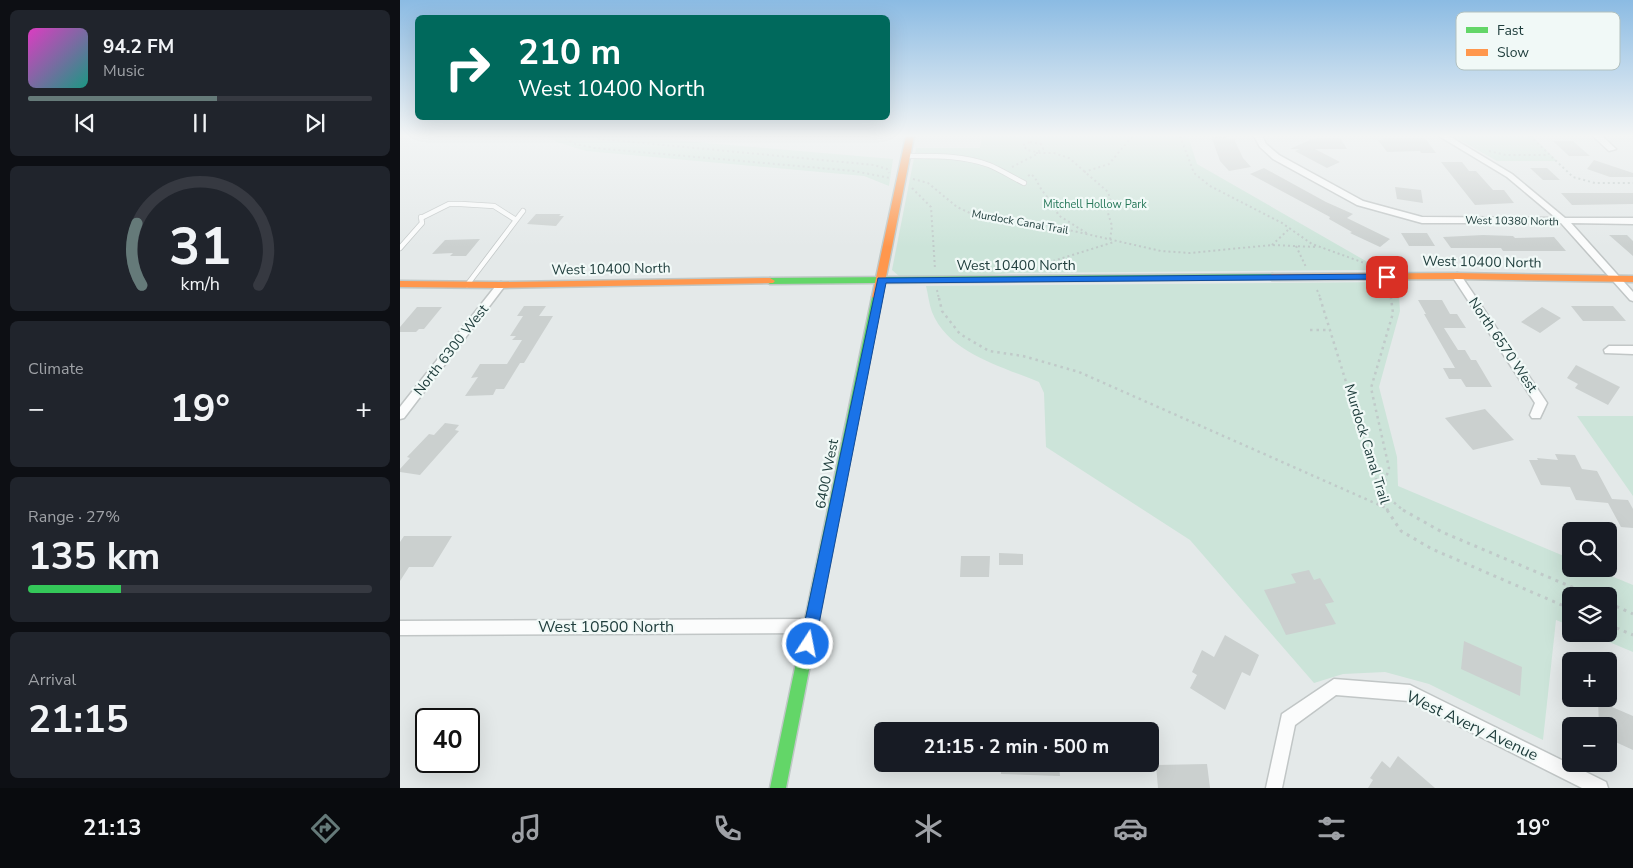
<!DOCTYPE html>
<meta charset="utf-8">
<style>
:root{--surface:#171b24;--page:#20242c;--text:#f1f3f6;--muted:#9ea1a6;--line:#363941;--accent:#657a79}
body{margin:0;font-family:"Nunito Sans",sans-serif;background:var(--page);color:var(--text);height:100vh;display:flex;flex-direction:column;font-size:19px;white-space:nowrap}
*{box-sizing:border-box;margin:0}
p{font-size:16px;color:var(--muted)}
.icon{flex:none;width:28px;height:28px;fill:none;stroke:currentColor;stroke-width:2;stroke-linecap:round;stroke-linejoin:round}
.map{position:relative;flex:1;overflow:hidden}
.sheet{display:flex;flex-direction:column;gap:10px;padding:10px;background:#0d0f14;width:400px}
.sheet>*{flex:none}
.guide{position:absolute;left:15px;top:15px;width:475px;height:105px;border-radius:8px;box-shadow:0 5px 20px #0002;background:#00695c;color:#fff;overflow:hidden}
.fabs{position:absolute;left:1162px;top:522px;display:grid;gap:10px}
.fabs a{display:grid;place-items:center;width:55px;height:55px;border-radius:8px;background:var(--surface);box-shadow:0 5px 20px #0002;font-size:25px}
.speed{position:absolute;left:15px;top:708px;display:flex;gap:10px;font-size:25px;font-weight:700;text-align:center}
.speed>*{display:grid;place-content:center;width:65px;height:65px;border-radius:50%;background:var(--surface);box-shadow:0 5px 20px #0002;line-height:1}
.speed .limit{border:2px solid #111;border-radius:8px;background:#fff;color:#111}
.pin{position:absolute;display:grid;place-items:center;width:42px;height:42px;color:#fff;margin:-21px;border-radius:10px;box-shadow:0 2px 8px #0006}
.me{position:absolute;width:55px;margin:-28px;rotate:11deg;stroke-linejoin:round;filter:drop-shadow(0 0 4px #0008)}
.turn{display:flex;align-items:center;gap:18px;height:105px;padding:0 20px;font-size:22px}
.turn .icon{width:65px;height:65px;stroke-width:2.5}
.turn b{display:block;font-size:35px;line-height:42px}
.big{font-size:38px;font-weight:700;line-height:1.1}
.sheet .tile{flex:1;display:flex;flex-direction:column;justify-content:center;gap:8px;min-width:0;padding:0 18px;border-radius:8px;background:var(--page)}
.sheet .dial{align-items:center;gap:0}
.dial svg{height:130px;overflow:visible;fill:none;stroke:var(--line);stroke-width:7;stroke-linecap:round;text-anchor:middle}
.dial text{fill:var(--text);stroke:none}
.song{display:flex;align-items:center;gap:15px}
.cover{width:60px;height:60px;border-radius:8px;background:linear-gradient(135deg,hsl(310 70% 55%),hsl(170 70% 35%))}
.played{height:5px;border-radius:2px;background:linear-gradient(90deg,var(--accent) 55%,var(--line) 55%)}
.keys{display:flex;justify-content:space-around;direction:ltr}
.heat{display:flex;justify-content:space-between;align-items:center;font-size:28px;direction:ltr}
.charge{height:8px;border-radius:4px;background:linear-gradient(90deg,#34c759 27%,var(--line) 0)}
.trip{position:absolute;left:474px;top:722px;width:285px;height:50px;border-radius:8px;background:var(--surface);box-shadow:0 5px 20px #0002;font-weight:700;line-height:50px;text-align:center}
.tab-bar{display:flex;height:80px;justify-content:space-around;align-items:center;background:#090b0e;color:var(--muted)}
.tab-bar .icon{width:35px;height:35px}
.tab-bar .selected{color:var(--accent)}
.tab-bar b{font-size:22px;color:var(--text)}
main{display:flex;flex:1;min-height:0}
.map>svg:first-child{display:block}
.green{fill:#cce4d9}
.building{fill:#cbd0cf}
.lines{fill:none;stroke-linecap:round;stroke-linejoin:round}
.lane-casing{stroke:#c1c6c6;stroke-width:6}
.street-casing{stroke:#c1c6c6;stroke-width:3}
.fast-casing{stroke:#bfc7c6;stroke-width:3}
.slow-casing{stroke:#bfc7c6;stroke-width:3}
.path-far2{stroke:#c0cac9;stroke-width:2;stroke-dasharray:2 3;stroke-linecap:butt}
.path-far1{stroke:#c0cac9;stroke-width:2.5;stroke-dasharray:2.5 4;stroke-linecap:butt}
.path{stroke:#c0cac9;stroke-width:3;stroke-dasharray:3 5;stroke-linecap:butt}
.lane{stroke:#fbfcfc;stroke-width:4.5}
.street{fill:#fbfcfc;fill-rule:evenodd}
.fast{fill:#63d668;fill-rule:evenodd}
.slow{fill:#ff974d;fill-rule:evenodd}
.route{fill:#1a73e8;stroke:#114b97}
.labels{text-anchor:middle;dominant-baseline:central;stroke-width:4.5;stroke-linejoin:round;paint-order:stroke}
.far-park-label{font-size:11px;fill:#27785a;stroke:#f1f9f7}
.far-street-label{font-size:11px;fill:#203e3d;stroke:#f1f9f7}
.street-label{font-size:14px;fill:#203e3d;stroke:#f1f9f7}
.near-street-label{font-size:16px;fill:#203e3d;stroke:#f1f9f7}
.key{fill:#f1f9f7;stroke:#b2c1bf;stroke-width:1}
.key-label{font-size:14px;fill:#203e3d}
</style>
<main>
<section class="sheet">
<div class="tile">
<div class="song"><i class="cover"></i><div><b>94.2 FM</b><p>Music</p></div></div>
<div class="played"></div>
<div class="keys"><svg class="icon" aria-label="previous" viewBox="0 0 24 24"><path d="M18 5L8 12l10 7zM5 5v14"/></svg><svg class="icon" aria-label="pause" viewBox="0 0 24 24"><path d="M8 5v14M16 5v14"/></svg><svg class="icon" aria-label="next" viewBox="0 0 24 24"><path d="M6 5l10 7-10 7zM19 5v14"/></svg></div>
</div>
<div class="tile dial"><svg viewBox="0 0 100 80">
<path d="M14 69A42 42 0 1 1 86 69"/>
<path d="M14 69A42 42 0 0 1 11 31" stroke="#657a79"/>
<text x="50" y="56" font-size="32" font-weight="700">31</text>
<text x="50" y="72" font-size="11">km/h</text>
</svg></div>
<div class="tile"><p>Climate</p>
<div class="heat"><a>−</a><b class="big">19°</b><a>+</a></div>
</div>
<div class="tile"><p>Range · 27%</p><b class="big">135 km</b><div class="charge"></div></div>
<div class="tile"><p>Arrival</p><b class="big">21:15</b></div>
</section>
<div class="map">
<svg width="1233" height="788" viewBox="0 0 1233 788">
<rect width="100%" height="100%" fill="#e4e9e9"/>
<path class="green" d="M147,136h79l267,23 -4,27 -25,-10 -278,-25 -29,-9z
M582,136h206l9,28 181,104 -10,2 -357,3 -43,4h-68l-8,-7 24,-122h64z
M1053,136h79l25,25h-60z
M993,282l6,14 1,15 -21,76 18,70 1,29 173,73v10h23l39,16v67l-43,-18h19v-38h-38v30l-15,-6 -13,120 -114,-56 -44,-12 -42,2 -29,9 -124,-143 -144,-93 -2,-54 -5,-11c-36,-15 -91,-29 -107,-70 -3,-8 -4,-18 -6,-26z
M1177,416h56v80z"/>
<path class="building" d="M811,136h16l1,3h6l9,19 8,9 -22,4 -9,-10z
M914,138h26l7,11h-32l25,13 -13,6 -32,-17 5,-2h-10z
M982,138h43l11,15h-15l-1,-2 -33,1 -9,-12h5z
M1153,141h20l17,15h-21z
M1194,160l39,13v4h-23l-23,-8z
M1041,162h21l7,9h7l17,19h11l10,13 -39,2z
M864,168l62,34 27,12 -6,4 43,21 -10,8 -30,-14 2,-1 -23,-13 1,-2 -80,-43z
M1130,168h17l13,12h-17z
M995,187l26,3 2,13 -26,-4z
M1161,193h72v11l-61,1z
M136,214h25l-2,2h5l-8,10 -29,-2z
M1001,233h26l8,13h-26z
M1083,235l30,1 2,2 39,-1 12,14h-63l-2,-3h-50l-8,-11z
M1209,235h18l6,6v15z
M80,239l-14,17h-16l3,-3 -21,1 13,-14z
M1018,300h24l8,14h7l9,14h-22l14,22h7l6,10h5l16,27h-26l-5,-8h-12l-6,-11h12l-31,-54h2z
M124,306h22l-7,10h14l-29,47h-4l-16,26h-8l-3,6 -28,1 13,-19 -7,1 9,-14h27l15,-24h-10l4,-4h-6l13,-20h-6z
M1171,306h42l13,15h-43z
M17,307h25l-18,22h-5l-3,3h-16v-5z
M1142,307l19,11 -21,15 -19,-11z
M1176,365l44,22 -12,18 -33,-17 3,-4 -11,-6z
M1085,409l29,31 -41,10 -28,-32z
M45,423l14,2 -4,5 4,1 -39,44 -20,-3v-3l10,-11 -3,-1 22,-23 5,1z
M1155,454l20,1 7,14 15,2 15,28 16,1 5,9v19l-12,-1 -13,-24 -32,-3 -6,-13 -29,-2 -12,-25h9l-1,-2 21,2z
M4,536h48l-19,31h-24l-9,14v-39z
M599,553l24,1v11h-24z
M561,556h29l-1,21h-29z
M909,570l5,10 6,-2 14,24 -9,2 11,20 -50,11 -22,-45 32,-7 -5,-9z
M825,635l34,20 -9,21 -8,-4 -17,38 -35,-22 7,-13 -5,-3 10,-22 12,7z
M1064,641l58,26 -2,29 -59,-27z
M1198,701l35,15v34l-24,-11v-13h-10z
M998,756l37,32h-67l5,-8 -3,-2 12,-17 8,7z
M601,764h58l1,12 -59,-2z
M807,764l3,24h-52l-2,-23z"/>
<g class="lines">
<g class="lane-casing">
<path id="lane" d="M506,156c28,0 56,-1 83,9 12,5 23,12 35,18
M21,218l28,-14h12l33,2 22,14
M0,248l22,-25 -1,-6
M67,285l56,-74"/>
</g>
<g class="street-casing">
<path id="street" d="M854,136h8l4,8 13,11 84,46 59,16 134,1 -49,-41 -68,-41h10l63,38 53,44h68v6l-62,-1 62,69v9l-3,-1 -69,-77h-139l-65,-18 -84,-46 -13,-12z
M1193,136h9l14,13 -7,2z
M1057,273l3,1 85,126 2,3 -7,15h-8l-2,-3 5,-12 -83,-127z
M101,282l3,1 2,2 -2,2 -100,131 -4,1v-12l98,-124z
M1209,346h24v8l-28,-1 -1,-3z
M411,619l5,2 2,5 -2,5 -5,2 -411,2v-14z
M934,679l76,6 196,97 2,6h-26l-173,-87 -73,-6 -41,30 -13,63h-16l16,-74z"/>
</g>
<g class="fast-casing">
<path id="fast" d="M872,274l3,1v4l-505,5 -5,-3 5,-3z
M477,294l5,3 -96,491h-16l102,-491z"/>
</g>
<g class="slow-casing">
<path id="slow" d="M506,136h8l-32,161 -5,3 -5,-3z
M1057,273l176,3v6l-176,-3 -185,1 -5,-3 5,-3z
M370,278l5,3 -2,2 -272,5 -101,-1v-6l101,1z"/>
</g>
<path class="path-far2" d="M161,136l14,8 20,4 259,23 36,7
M188,136l13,3 273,26 13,4 2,4
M780,136l14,37 16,13 72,37 30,21 58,21
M1130,136l43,41 22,6h38
M630,142l11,2 2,5 -6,3 -10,-2 -4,-5z
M1089,151l17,4h41
M637,152v2
M612,167l27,-14h15l15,5 39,34 3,10 -3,11 4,13 -2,14
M684,172l25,-8 21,-25 5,-3
M628,176l3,-2c5,4 6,8 9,13 7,12 14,14 18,28l30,19
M513,179l15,4 29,24 15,7 53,6 136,31 29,2 82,-8 45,2
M512,188l19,19 4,62
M872,245l16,-15
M896,246l10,21
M634,267l80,-25
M990,289l1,10
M537,290l2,9
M917,290l4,9"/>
<path class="path-far1" d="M539,298l3,13 18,23 29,17 34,5 56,16 307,136
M920,298l61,197 7,16
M910,330h21
M981,494l8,-26 -18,-80 22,-75 -2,-15
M982,499l9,1 13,11"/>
<path class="path" d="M987,510l14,21 31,18 139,60
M1003,510l39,22 151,64
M1209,603l24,11
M1209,625l24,10"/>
<use href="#lane" class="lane"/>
<use href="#street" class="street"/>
<use href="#fast" class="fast"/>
<use href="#slow" class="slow"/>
</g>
<linearGradient id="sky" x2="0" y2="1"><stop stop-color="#8bbbe3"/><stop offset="0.55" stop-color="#f3f5f5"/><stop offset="1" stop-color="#f3f5f5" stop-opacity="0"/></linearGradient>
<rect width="1233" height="247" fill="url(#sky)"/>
<path class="route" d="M987,274l4,3 -1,2 -504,4 -71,361 -2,5 -5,2 -6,-2 -2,-5 78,-366z"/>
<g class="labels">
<g class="far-park-label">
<text x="695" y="204">Mitchell Hollow Park</text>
</g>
<g class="far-street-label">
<text transform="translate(1112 221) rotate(1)">West 10380 North</text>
<text transform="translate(620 222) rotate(10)">Murdock Canal Trail</text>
</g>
<g class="street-label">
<text transform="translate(1082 262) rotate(1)">West 10400 North</text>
<text x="616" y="265">West 10400 North</text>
<text transform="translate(211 269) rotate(-1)">West 10400 North</text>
<text transform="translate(1103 345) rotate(56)">North 6570 West</text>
<text transform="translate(51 350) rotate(-52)">North 6300 West</text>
<text transform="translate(967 444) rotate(73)">Murdock Canal Trail</text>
<text transform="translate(427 474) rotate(-79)">6400 West</text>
</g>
<g class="near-street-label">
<text x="206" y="627">West 10500 North</text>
<text transform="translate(1072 726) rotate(25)">West Avery Avenue</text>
</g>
</g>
<rect x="1056" y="12" width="164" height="58" rx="8" class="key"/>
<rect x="1066" y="27" width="22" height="6" fill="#63d668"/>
<rect x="1066" y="49" width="22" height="7" fill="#ff974d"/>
<g class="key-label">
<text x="1097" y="35">Fast</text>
<text x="1097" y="57">Slow</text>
</g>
</svg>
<div class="fabs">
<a><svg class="icon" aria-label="search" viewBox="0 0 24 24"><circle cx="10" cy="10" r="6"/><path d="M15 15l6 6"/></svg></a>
<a><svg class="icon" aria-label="layers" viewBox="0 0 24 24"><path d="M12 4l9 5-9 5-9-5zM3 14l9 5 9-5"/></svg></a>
<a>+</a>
<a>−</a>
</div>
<div class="speed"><div class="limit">40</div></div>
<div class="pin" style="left:987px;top:277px;background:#d93025"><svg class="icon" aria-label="arrive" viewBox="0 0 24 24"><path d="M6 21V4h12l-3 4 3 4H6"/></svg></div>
<svg class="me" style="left:408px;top:644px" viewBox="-20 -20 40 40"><circle r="17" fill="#1a73e8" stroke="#fff" stroke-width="3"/><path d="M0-11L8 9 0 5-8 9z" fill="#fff"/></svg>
<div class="trip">21:15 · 2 min · 500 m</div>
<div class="guide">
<div class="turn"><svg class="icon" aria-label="right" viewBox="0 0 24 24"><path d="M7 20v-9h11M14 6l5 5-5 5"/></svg><div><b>210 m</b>West 10400 North</div></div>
</div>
</div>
</main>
<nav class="tab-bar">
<b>21:13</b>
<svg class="icon selected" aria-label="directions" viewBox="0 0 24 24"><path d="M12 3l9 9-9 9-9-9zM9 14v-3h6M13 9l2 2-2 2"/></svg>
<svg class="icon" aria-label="music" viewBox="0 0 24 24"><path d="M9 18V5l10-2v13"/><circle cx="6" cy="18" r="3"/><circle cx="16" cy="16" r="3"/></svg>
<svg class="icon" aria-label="phone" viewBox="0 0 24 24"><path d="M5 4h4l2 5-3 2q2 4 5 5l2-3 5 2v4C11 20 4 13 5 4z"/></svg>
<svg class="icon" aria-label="climate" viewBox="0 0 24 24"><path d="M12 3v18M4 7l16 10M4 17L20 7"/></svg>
<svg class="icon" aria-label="car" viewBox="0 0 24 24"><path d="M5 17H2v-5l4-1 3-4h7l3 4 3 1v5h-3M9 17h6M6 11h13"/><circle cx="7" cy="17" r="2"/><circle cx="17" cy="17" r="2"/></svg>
<svg class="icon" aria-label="filters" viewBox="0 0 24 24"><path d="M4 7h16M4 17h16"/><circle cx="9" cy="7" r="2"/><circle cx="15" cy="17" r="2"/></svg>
<b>19°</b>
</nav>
